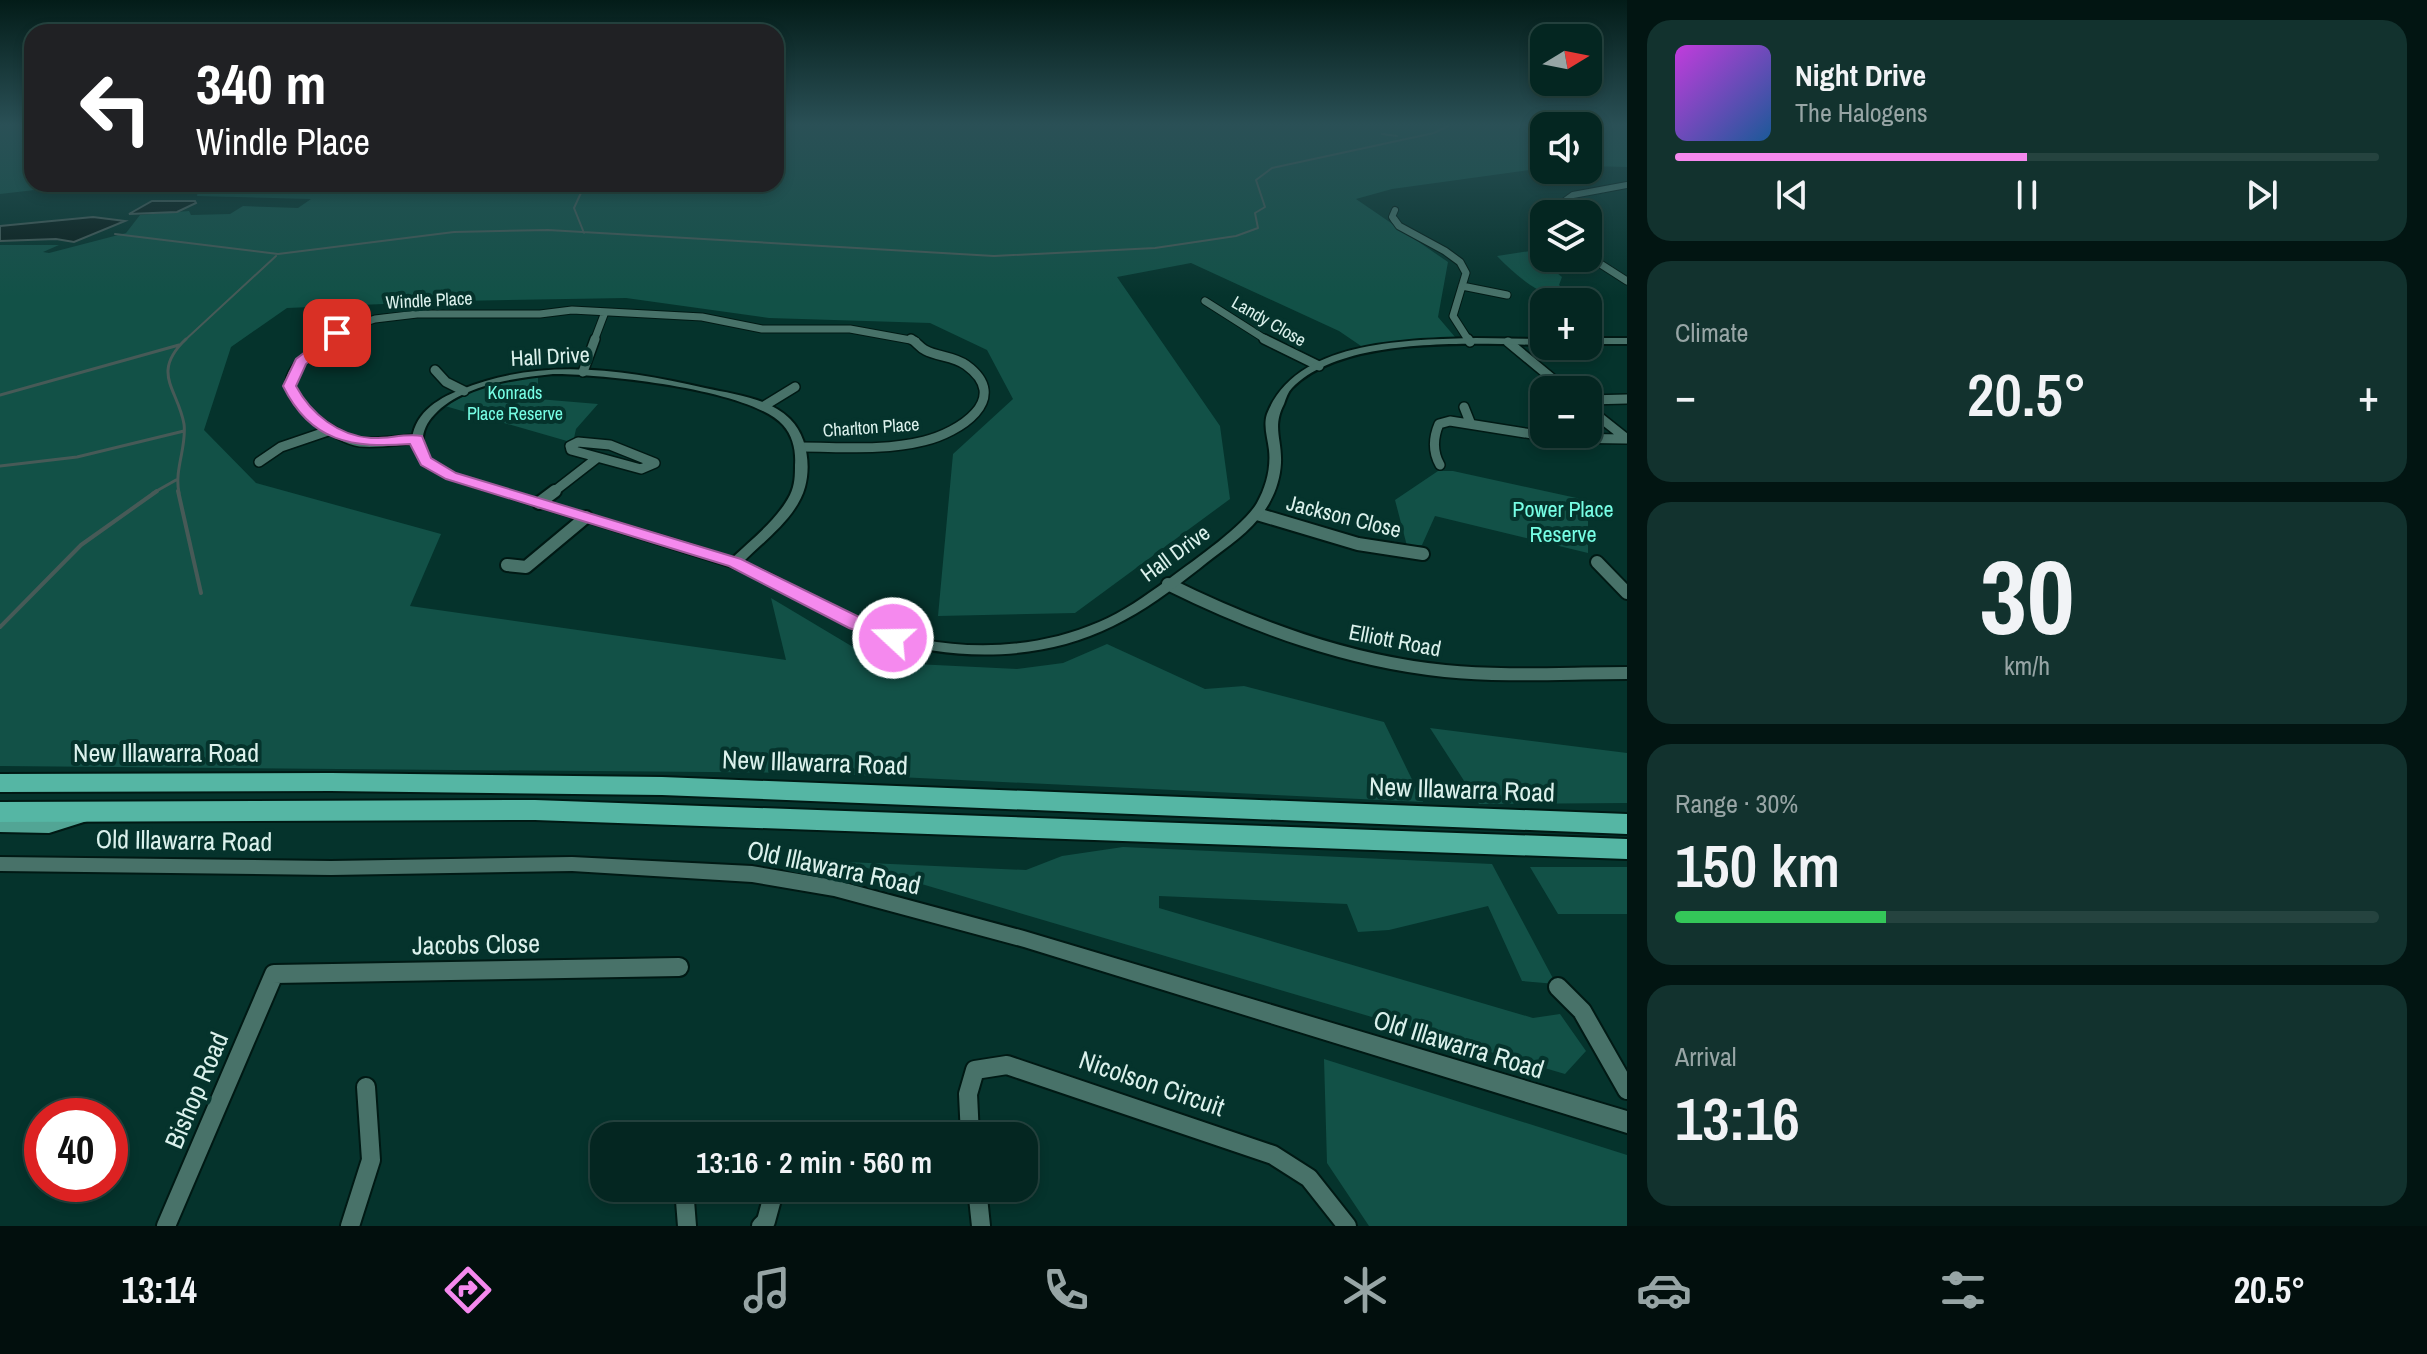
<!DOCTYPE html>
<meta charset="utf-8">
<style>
:root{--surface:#042621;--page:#12322e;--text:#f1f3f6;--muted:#97a5a5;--line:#25433f;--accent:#f589ee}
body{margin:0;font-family:"Archivo Narrow",sans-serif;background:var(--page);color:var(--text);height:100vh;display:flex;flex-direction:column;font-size:30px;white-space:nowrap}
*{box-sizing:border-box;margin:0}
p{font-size:26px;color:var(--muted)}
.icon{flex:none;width:44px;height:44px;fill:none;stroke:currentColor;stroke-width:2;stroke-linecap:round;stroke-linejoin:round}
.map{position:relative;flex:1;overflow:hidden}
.drawer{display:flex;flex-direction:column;gap:20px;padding:20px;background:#021512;width:800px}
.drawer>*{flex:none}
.banner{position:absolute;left:24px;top:24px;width:760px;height:168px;border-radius:24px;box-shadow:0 4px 12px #0003,0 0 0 2px var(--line);background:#202124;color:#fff;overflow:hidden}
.needle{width:52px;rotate:80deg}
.tools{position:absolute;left:1530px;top:24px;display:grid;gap:16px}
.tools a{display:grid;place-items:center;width:72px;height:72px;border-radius:16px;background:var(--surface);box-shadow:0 4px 12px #0003,0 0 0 2px var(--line);font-size:40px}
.speed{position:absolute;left:24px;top:1098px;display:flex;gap:16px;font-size:40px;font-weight:700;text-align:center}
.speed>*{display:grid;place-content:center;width:104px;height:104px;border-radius:50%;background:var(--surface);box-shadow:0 4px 12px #0003,0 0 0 2px var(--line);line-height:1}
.speed .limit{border:12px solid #d22;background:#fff;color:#111}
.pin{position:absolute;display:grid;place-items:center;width:68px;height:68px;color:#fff;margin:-34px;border-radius:16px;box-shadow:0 4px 12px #0006}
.me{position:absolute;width:88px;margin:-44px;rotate:291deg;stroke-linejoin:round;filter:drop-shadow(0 0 6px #0008)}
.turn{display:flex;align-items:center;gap:28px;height:168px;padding:0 40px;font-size:36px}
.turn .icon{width:104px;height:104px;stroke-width:2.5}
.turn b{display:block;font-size:56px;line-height:68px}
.big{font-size:60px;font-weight:600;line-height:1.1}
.drawer .widget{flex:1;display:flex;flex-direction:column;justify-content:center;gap:12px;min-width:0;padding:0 28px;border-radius:24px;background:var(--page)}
.drawer .dial{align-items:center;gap:0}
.dial b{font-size:104px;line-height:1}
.song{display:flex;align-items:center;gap:24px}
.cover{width:96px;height:96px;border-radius:12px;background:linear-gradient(135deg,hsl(290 70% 55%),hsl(210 70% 35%))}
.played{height:8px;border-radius:4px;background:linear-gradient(90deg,var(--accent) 50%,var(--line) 50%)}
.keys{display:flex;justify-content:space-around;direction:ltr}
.heat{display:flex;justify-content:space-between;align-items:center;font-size:44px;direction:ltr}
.charge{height:12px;border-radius:6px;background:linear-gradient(90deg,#34c759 30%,var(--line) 0)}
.trip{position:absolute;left:590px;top:1122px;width:448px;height:80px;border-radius:24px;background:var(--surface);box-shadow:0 4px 12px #0003,0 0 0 2px var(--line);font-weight:600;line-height:80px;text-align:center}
.menu{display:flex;height:128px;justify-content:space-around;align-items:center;background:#020f0d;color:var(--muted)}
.menu .icon{width:56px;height:56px}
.menu .on{color:var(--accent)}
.menu b{font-size:36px;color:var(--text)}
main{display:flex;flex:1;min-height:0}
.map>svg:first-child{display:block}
.green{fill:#125147}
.water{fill:#081a17;stroke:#475a57;stroke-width:2}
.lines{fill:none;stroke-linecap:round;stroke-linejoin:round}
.stream-far2{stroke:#475a57;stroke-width:2}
.stream-far1{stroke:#475a57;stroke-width:3}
.stream{stroke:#475a57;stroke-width:4}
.minor-far4-casing{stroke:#001914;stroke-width:8}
.minor-far3-casing{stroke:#001914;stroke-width:9}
.minor-far2-casing{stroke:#001914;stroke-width:12}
.minor-far1-casing{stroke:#001914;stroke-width:16}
.minor-casing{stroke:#001914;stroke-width:22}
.tertiary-casing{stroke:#001914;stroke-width:4}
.primary-casing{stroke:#001914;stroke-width:4}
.trunk-casing{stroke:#001914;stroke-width:4}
.minor-far4{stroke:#487269;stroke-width:6}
.minor-far3{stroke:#487269;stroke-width:7}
.minor-far2{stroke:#487269;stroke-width:9}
.minor-far1{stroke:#487269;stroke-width:12}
.minor{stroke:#487269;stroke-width:18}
.tertiary{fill:#487269;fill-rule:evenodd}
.primary{fill:#52a595;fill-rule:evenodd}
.trunk{fill:#55b6a4;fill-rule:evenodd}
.route{fill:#f589ee;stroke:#9f599b;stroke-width:2}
.labels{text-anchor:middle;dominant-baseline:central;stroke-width:8;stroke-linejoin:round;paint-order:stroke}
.far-street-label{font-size:18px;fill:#dbf1ec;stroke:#05332c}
.far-park-label{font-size:18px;fill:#77fee5;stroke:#05332c}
.street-label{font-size:22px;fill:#dbf1ec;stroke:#05332c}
.park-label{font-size:22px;fill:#77fee5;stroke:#05332c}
.near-street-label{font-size:26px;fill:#dbf1ec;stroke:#05332c}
</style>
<main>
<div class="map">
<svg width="1627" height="1226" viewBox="0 0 1627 1226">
<rect width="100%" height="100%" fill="#05332c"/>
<path class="green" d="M0,125h32v59h55l-87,10z
M776,125h851v42l-39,-1v-40h-44v42l-152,21 -36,10 92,63 -10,55 17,20 -91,11 -25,-17 -148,-68 -74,14 103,149 10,73 -155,114 -137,3 15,-162 60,-55 -26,-49 -57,-27 -161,-5 -143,-20 -170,3 -169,7 -56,39 -27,83 52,53 185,51 -31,72 376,54 -15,-62 82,49 62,17 102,5 46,-6 44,-19 98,45 39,-3 140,36 39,80 -609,-29 -814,-7v-521h59l-16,7 6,1 77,-20 14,-18 49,-4 2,4 39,-1 13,-8 55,2 13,-9 -114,-3 1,-6 -30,-2 -2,-4h610z
M1530,251l32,26 -3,8 20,17c-32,0 -61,-24 -82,-46z
M538,376v23l60,5 -22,25 -2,9 -7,3 -122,-35 39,-20z
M1438,471h15l142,31 2,4 -9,15v32l-153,-37 -13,29 -15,1 -12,-46z
M1430,728l197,25v50l-148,1z
M1123,847l369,17 64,120 -34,-3 -34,-75 -99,24 -31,2 -11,-28 -188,-8v12l374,110 27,-4 26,37 -21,23 -718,-212 179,8 36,-14z
M1530,867h97v47h-69z
M1324,1059l303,96v71h-258l-42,-63z"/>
<path class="water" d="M152,201h43l1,2 -19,9 -48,2z
M93,217l32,4 -51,21 -18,-3 -56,2v-15z"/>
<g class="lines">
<path class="stream-far2" d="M1382,134l15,2
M584,233l-10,-25 11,-24
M115,234l163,20 176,-22 94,-2 446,26 161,-8 81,-12 22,-8 -3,-15 10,-6 -9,-27 16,-12 162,-35 16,-8
M184,341l92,-85"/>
<path class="stream-far1" d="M0,395l179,-50
M0,466l77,-9 107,-26
M153,493l23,-13
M179,493c-5,-24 8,-46 5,-69 -6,-35 -34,-51 2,-85"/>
<path class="stream" d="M178,491l23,102
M0,627l81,-82 76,-54"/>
<g class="minor-far4-casing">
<path id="minor-far4" d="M1395,210l-3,7 3,4
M1547,214l26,-19 54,-10"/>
</g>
<g class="minor-far3-casing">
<path id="minor-far3" d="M1394,219l5,7 46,25 15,11 6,11 -13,43 16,25
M1588,256l39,25
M1462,286l45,9
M1205,301l63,40
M329,341l16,-12 30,-10 42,-5h123l32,-4 130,7 60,12h88l66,12
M594,341l11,-29"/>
</g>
<g class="minor-far2-casing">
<path id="minor-far2" d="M332,339c-14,11 -36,22 -41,39 -7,26 47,61 69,64 18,2 39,-2 57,-3
M1264,339l55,27
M1468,339l2,3
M1508,342l58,48
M435,370l11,12 18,9
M583,372l12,-33
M1588,400l39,-1
M764,406l31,-19
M1464,407l6,15
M1588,408l39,31
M578,442l32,3 45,18 -14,6 -70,-19 -1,-4z
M801,447c41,0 83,4 123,-6 34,-8 89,-42 42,-76 -13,-9 -28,-8 -41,-15 -6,-3 -8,-8 -14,-11
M259,462l22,-15 47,-16
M1440,465c-8,-14 -7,-27 -1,-41l11,-3 107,17 69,1
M552,493l45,-35"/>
</g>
<g class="minor-far1-casing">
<path id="minor-far1" d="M539,503l16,-12
M1257,514l101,30 65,10
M1597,562l30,31
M507,565l19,2 60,-50
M1168,584c87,43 179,77 277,87 60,6 121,2 182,2"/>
</g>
<g class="minor-casing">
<path id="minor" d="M1558,987l24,24 45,79
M970,1136l-2,-42 7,-24 32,-5 266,90 36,23 38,48
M684,1188l3,38
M977,1188l4,38
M166,1226l108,-252 405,-7
M350,1226l21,-66 -5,-73
M761,1226l5,-5 9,-33"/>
</g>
<g class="tertiary-casing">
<path id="tertiary" d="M1476,338l68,1v6c-69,-1 -200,-10 -252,43 -4,4 -6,10 -8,16 -12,23 -2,35 -3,59 -1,20 -9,39 -22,55 -16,20 -41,35 -60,51 -27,21 -55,42 -86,57 -70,35 -156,36 -231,13 -54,-17 -100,-53 -153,-73l-282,-88 -24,-13 -11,-20c-1,-29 24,-46 48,-55 80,-33 163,-21 245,-2 28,6 64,10 85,31 17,17 21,46 15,68 -8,30 -41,54 -62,75 42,16 78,43 120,60 74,30 162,32 236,0 24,-10 46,-26 67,-41 24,-18 77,-54 91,-78 9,-16 14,-35 12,-53 -1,-11 -6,-24 -2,-36 29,-75 142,-74 209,-76zM553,374c50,0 197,15 230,51 10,11 13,26 12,40 0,10 0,20 -5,30 -13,25 -38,44 -58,63 -73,-25 -149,-44 -223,-67 -25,-8 -59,-13 -79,-32 -12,-13 -8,-32 4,-44 27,-30 81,-37 119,-41z
M1588,338h39v6h-39z
M0,857l331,4 241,-4 180,9 82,14 190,51 603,180v22l-603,-186 -190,-51 -82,-14 -180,-11 -241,4 -331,-4z"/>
</g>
<g class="primary-casing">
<path id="primary" d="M79,806l8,3 3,6 -3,6 -38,12 -49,-1v-18l49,1z"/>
</g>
<g class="trunk-casing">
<path id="trunk" d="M0,774l331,-1 331,4 965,37v20l-965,-39 -331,-4 -331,1z
M535,800l1092,39v20l-1092,-39 -535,2v-20z"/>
</g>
<use href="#minor-far4" class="minor-far4"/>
<use href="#minor-far3" class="minor-far3"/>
<use href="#minor-far2" class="minor-far2"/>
<use href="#minor-far1" class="minor-far1"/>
<use href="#minor" class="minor"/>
<use href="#tertiary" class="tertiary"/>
<use href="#primary" class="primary"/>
<use href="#trunk" class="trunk"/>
</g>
<linearGradient id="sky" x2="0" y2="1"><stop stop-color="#031c18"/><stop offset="0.42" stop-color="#2a5056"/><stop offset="1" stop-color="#2a5056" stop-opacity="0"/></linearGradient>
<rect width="1627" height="297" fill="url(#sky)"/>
<path class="route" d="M333,331l10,2 -37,31 -10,22c15,28 43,50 75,52 17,1 34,-5 51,-2l9,22 25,15 285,86 161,79 -9,6 -44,-16 -120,-62 -283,-87 -25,-14 -11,-21c-57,4 -99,-1 -127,-58l13,-27z"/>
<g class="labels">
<g class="far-street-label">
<text transform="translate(429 300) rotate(-3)">Windle Place</text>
<text transform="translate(1269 321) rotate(30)">Landy Close</text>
<text transform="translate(871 427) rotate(-4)">Charlton Place</text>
</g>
<g class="far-park-label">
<text x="515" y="392">Konrads<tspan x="515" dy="21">Place Reserve</tspan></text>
</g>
<g class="street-label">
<text transform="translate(550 356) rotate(-3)">Hall Drive</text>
<text transform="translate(1344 516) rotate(14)">Jackson Close</text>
<text transform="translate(1175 553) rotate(-36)">Hall Drive</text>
<text transform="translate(1395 640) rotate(11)">Elliott Road</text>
</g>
<g class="park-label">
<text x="1563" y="509">Power Place<tspan x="1563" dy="25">Reserve</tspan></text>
</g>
<g class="near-street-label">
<text x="166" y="752">New Illawarra Road</text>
<text transform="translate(815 762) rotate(2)">New Illawarra Road</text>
<text transform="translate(1462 789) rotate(2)">New Illawarra Road</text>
<text transform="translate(184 840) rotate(1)">Old Illawarra Road</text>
<text transform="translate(834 867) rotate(12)">Old Illawarra Road</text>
<text transform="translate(476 944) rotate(-1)">Jacobs Close</text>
<text transform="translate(1459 1044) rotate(17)">Old Illawarra Road</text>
<text transform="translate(1152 1083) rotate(19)">Nicolson Circuit</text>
<text transform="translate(196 1090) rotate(-67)">Bishop Road</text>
</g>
</g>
</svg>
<div class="tools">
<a><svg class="needle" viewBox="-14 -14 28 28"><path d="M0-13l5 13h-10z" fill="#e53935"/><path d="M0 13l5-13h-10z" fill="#97a5a5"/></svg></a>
<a><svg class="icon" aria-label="sound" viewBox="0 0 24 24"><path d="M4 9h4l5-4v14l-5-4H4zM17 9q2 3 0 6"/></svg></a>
<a><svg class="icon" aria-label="layers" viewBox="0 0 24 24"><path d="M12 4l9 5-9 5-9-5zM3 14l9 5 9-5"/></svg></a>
<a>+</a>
<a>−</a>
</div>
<div class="speed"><div class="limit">40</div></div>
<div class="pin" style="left:337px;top:333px;background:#d93025"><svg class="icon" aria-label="arrive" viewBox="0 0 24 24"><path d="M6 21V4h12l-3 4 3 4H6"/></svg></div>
<svg class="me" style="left:893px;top:638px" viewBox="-20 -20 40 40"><circle r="17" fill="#f589ee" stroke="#fff" stroke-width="3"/><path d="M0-11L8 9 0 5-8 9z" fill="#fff"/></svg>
<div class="trip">13:16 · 2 min · 560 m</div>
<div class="banner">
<div class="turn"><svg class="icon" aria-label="left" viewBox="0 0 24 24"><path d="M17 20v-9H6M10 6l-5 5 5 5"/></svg><div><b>340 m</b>Windle Place</div></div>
</div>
</div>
<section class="drawer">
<div class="widget">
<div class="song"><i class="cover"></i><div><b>Night Drive</b><p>The Halogens</p></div></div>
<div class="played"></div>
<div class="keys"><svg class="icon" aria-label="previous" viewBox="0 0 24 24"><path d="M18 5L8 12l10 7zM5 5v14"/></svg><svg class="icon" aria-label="pause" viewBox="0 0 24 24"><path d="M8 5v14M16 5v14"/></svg><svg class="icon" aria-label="next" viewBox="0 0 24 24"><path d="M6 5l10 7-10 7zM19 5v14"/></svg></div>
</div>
<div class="widget"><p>Climate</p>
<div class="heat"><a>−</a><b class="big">20.5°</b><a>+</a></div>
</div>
<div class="widget dial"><b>30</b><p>km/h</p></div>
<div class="widget"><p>Range · 30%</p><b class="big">150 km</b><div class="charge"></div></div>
<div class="widget"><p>Arrival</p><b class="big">13:16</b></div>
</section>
</main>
<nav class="menu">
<b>13:14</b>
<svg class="icon on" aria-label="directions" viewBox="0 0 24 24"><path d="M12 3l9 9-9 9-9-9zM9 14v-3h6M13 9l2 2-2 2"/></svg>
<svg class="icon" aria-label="music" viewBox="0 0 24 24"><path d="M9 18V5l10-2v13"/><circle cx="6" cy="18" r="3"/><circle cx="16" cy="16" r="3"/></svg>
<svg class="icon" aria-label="phone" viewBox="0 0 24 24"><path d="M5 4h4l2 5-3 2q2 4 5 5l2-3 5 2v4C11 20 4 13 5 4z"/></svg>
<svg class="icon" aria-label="climate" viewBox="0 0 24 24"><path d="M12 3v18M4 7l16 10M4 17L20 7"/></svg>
<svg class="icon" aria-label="car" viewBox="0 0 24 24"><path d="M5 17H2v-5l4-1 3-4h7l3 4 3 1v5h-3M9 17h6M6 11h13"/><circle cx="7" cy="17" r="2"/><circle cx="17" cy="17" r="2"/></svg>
<svg class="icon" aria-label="filters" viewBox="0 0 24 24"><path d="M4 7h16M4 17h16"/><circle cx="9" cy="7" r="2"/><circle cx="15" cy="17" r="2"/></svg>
<b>20.5°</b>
</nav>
